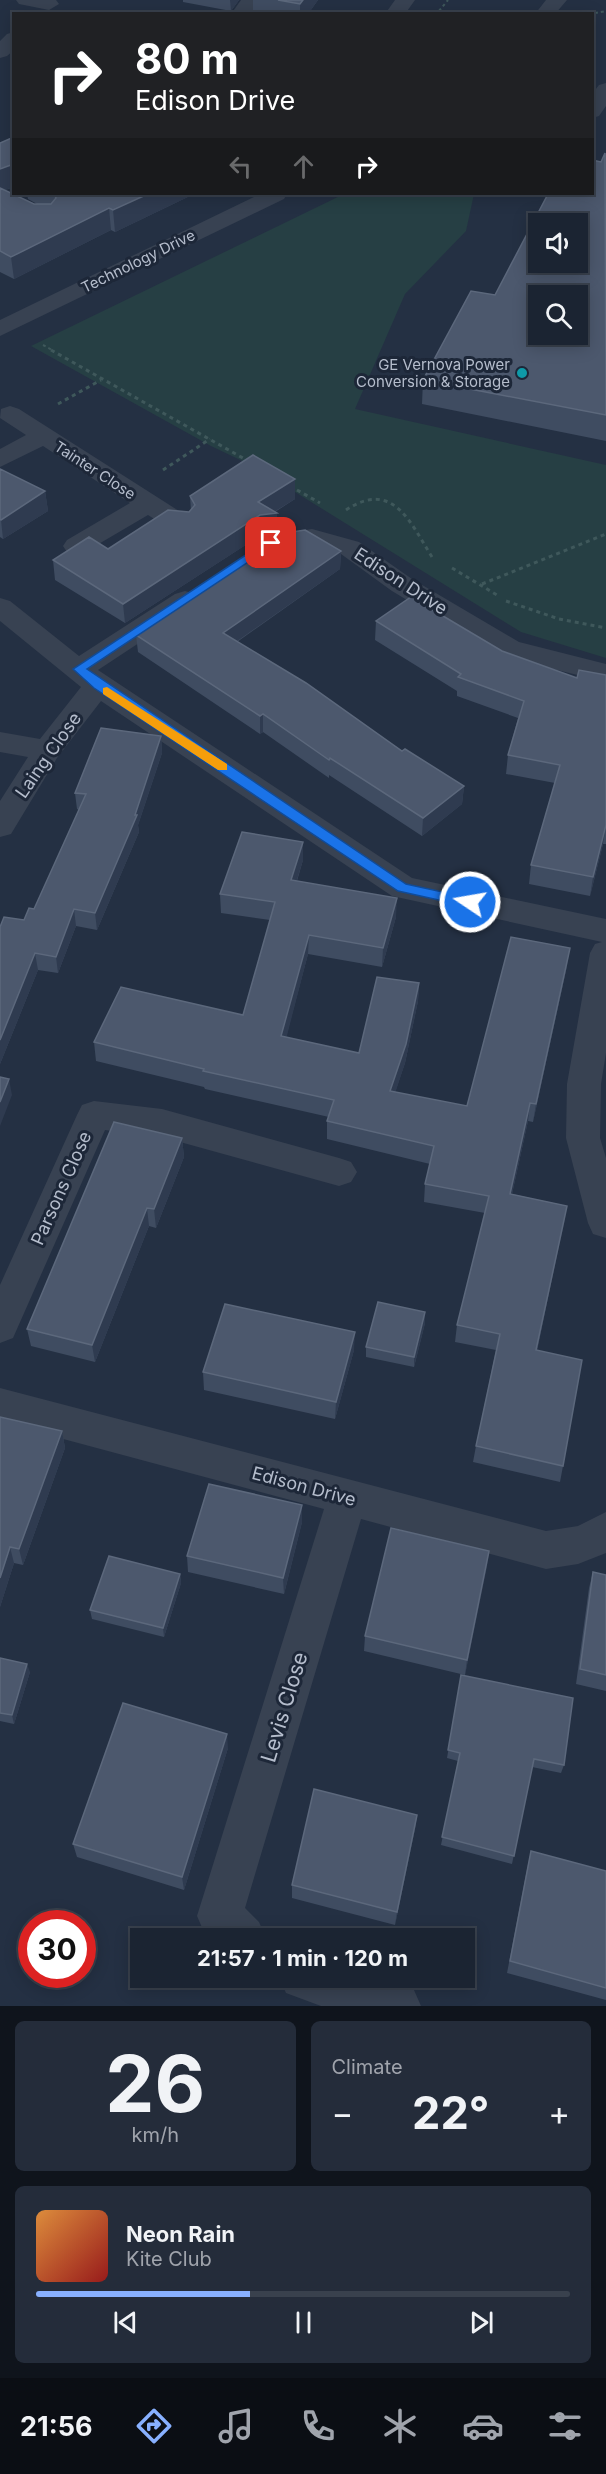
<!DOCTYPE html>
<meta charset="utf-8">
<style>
:root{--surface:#1b2432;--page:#242c3a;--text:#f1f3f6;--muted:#a0a4ac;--line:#39414d;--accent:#88b0ff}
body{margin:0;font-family:Inter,sans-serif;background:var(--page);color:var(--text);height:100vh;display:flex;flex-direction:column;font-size:22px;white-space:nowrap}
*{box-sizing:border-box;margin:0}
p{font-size:20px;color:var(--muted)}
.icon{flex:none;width:33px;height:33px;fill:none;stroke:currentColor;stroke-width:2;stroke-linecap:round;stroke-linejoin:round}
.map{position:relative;height:2006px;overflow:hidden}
.side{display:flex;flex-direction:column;gap:15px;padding:15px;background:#0f141c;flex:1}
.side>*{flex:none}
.top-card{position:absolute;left:12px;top:12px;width:582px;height:183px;border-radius:0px;box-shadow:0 3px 15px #0003,0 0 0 2px var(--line);background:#202124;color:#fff;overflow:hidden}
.controls{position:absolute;left:528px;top:213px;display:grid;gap:12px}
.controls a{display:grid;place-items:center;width:60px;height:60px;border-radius:0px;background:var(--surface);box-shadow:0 3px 15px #0003,0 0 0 2px var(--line);font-size:30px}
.speed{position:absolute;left:18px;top:1910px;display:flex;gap:12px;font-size:30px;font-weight:700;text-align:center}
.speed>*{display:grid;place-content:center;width:78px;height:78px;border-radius:50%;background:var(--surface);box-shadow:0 3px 15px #0003,0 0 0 2px var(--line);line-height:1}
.speed .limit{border:9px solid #d22;background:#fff;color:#111}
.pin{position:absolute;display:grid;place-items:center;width:51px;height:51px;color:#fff;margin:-26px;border-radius:12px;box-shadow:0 3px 9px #0006}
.me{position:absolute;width:66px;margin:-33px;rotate:282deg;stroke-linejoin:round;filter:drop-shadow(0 0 4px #0008)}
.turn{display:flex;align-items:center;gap:21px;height:126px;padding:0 24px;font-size:27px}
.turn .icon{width:78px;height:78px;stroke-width:2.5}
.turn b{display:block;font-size:42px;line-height:51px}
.lanes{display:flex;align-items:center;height:57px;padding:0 24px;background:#0003;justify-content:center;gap:30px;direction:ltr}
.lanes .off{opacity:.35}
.big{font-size:45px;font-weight:700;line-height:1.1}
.side .tile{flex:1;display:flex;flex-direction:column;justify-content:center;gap:9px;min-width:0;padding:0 21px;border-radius:9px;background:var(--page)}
.side .dial{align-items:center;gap:0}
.dial b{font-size:78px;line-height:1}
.song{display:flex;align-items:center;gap:18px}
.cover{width:72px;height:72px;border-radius:9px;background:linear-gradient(135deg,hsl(30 70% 55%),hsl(0 70% 35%))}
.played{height:6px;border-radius:3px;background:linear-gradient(90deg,var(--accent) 40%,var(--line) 40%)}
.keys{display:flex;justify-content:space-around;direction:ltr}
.heat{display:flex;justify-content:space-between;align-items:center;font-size:33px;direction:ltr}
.side .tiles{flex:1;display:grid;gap:15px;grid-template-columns:1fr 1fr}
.tile:last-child{grid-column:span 2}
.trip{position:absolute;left:130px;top:1928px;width:345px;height:60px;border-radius:0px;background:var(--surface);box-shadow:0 3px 15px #0003,0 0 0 2px var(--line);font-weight:700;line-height:60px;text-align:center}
.menu{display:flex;height:96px;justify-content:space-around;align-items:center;background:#0b0e14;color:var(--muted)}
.menu .icon{width:42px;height:42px}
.menu .selected{color:var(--accent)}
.menu b{font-size:27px;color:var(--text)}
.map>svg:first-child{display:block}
.green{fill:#263f44}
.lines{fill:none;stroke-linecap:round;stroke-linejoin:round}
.path-far1{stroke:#3f585b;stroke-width:2;stroke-dasharray:3 3;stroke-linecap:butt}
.path{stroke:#3f585b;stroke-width:3;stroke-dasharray:4 4;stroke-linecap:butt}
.minor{fill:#384252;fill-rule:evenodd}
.wall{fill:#3f4c61}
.shaded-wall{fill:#2f3b50}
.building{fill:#4c586d;stroke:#5c687c;stroke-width:1.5;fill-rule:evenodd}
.route{fill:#1a73e8;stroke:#114b97;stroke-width:1.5}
.slow{fill:#f59e0b}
.culture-dot{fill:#0f9aa8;stroke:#1d2738;stroke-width:2}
.labels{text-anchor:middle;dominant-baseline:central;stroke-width:6;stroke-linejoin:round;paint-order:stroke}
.far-street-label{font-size:15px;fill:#b5bdcc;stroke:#1d2738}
.far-poi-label{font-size:15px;fill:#b5bdcc;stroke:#1d2738;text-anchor:end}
.street-label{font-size:18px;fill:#b5bdcc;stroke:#1d2738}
.near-street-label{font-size:21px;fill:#b5bdcc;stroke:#1d2738}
</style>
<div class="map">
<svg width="606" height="2006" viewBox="0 0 606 2006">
<rect width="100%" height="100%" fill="#243043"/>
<path class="green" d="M344,194h130l-8,37 -61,63 -50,115 251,56v193l-85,-26 -268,-166 -42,-20 -180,-100z"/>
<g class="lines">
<path class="path-far1" d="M439,11l9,-11
M589,14l17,-3
M43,345l11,6"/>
<path class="path" d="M51,350l199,112
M58,404l43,-24
M163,470l47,-31
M290,486l30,17
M346,510c47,-31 64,12 86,47
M452,568l45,27
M482,584l124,-50
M506,601l53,18 47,9"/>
<path class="minor" d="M16,0h40l3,4 -10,6 -30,-6z
M241,0h20l-10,14h-20z
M395,0h20l-10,14h-20z
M546,0h21l-12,14h-20z
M14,32v18l-7,6 -7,2v-17l7,-7z
M606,83v23l-7,10 -7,2v-24l7,-9z
M260,194h27l-3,5 -284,137v-16z
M10,406l9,3 171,109 4,6 -4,6c-17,4 -28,-6 -42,-15l-63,37 -9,2 -9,-2 -4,-6 4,-6 63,-37 -87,-57 -43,21v-18l26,-14 -26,-17 1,-9z
M312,529l47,13 53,37 107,63 87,22v18l-106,-26 -108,-65 -51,-37 -30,-9 -35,5 -9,-2 -4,-6 4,-6z
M185,591l10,3 4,6 -4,6 -97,64 314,208 194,41v134l-5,31 -1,54 6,20v80l-13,-4 -5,-11 -22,-85 1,-54 23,-131 5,-9 7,-2 -210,-46 -291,-195 -44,57 -46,76 -11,3v-36l28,-44 -28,-5v-20l40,7 41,-52 -81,-66v-23l10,3 69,55 96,-62z
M94,1101l68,8 177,49 12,4 6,10 -6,10 -12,4 -177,-49 -57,-7 -92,208 -13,5v-58l77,-170 5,-10z
M0,1388l546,143 32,-5 28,-14v41l-28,11 -32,5 -185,-50 -116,389 14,14 7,16h-56l-6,-6 -7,-16 127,-407 -324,-87z
M279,1977h100l35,13 7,16h-100l-35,-13z"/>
</g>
<path class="wall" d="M183,0h56l-8,11 -48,-9z
M253,0h65l-10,14h-55z
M14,137v50l-9,3 29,14h3l-9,-5 -1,-5h167l-79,38 -4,-2 -97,49 -14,-7v-129z
M606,153v288l-184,-37 1,-24 72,-85 106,-133z
M0,469l45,22 3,20 -45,28 -3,-2z
M295,479v20l-20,13 2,1v19l-16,3 -136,88 -70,-43 -2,-20 55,-11 81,-37 2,-1 -1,-15z
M341,551l-1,18 -103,73 165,109 62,35 -2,18 -40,32 -93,-61v3l-66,-46 -3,2 -122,-82 -2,-17 12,-8v-6z
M376,621l126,30 75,27 29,-3v169h-3l-13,52 -61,-12 2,-19 24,-82 -49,-9 2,-19 10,-37 -61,-22v-5l-82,-51z
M161,736l1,17 -24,72 1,7 -42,98 -21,-4 -18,47 -20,-3 -38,94v-137l24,-7 10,-11 45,-99 -2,-1 -2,-16z
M303,860l-6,21 99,36 -14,50 -74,-13 -22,83 73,16 60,-70 -1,18 -13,62 -10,29 72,14 100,-140 -34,156 -5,-1 -16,73 55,12 -30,145 26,115 -3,16 -87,-20 3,-16 20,-96 -41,-8 2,-17 28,-112 -61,-11 1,-18 5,-20 -103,-25v-18l2,-4 -124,-28 -1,-2 -108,-26 -2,-19 149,-27 27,-95 -49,-7 -1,-19z
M182,1138l2,19 -28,71 -7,-2 -54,136 -64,-16 -4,-17z
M425,1312v11l-11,44 -48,-10v-10z
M354,1350l-19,69 -131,-29 -1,-18z
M0,1417l62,14 3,17 -42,117 -9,-2 -14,44z
M302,1522l-18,72 -96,-22 -1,-16z
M489,1551l-24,124 -101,-24 1,-15z
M593,1572l13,3v116l-30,-7 13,-96z
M180,1574l1,9 -17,54 -72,-18 -2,-9z
M0,1658l30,14 -16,52 -14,-3z
M461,1675l103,90 -3,8 -29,-6 -20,97 -71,-19 17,-84 -11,-3z
M228,1748l-44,142 -107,-33 -4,-13z
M417,1815l-2,14 -20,96 -103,-27v-13z
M531,1851l75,20v129l-99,-27 21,-109z"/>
<path class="shaded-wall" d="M230,0h9l-8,11z
M303,0h15l-10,14h-8v-10z
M11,165l2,22 -13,5v-23z
M148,194h46l-79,38 -2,-22z
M109,208l2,22 -97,49 -3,-22z
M295,479v20l-23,14h5v19l-16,3 -136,88 -2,-19 135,-102z
M45,491l3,20 -45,28 -2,-19z
M341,551l-1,18 -117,82v-18z
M263,714v18l-3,2v-18z
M161,736l1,17 -24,72 1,7 -42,98 -2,-17 40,-98z
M464,786l-2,18 -40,32 1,-18z
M606,825l-3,19 -13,52 3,-19z
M303,842v18l-12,39v-19z
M397,898l-1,19 -14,50 1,-19z
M74,909l2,17 -18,47 -2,-16z
M309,935l-1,19 -26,101 -1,-19z
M570,948l-3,18 -34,156 3,-18z
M35,953l3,17 -38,94v-24z
M419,983l-1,18 -13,62 -15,46v-18z
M9,1079l3,16 -12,31v-24z
M530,1103l-2,18 -20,91 2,-18z
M182,1138l2,19 -28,71 -2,-19z
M567,1206l-3,18 -31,143 3,-17z
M147,1208l2,18 -54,136 -3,-17z
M425,1312v11l-11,44v-10z
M355,1332l-1,18 -19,69 1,-17z
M62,1431l3,17 -42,117 -4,-16z
M302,1505v17l-18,72 -1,-16z
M10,1547l4,16 -14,44v-29z
M489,1551l-2,16 -22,108 2,-15z
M180,1574l1,9 -17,54 -1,-9z
M27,1664l3,8 -16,52 -2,-9z
M227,1734l1,14 -44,142 -2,-13z
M417,1815l-2,14 -20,96 2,-13z"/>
<path class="building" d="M278,0h25l-3,4z
M14,137v32l-3,-4 -11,4v-26z
M605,153l1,262 -183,-35 48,-89 24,4 53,-101h44v-34l9,2zM538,224h40v38h-40zM538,296h40v38h-40z
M0,188l34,16h17l5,-6 -2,-4h94l-35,16 -4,-2 -98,49 -11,-6z
M253,455l42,24 -37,23 19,11 -17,2 -137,89 -70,-44 36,-23 19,12 60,-39 21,2 6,-7 -5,-9z
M0,469l45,22 -44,29 -1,-1z
M305,530l36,21 -118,82 83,50 96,68 3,-2 59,37 -41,32 -93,-60 -1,2 -66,-46 -3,2 -124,-81 17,-11 -5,-3 131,-87z
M411,597l91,54 75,27 2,-8 27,5v150l-13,52 -62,-12 29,-100 -52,-10 16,-54 -66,-24 3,-3 -85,-53z
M101,728l60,8 -26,79h2l-42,98 -21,-4 -18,48 -21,-4 -35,87v-113l4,-10 20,3 5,-12 5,1 52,-115 -11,-1z
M242,832l61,10 -12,38 106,18 -14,50 -74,-13 -28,101 78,17 18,-76 42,6 -13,61 -16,47 77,15 44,-169 59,11 -34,156 -6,-1 -20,91 57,12 -31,144 46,10 -19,106 -87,-20 24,-112 -43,-9 32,-129 -64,-12 9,-38 -107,-25 7,-21 -131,-29 1,-2 -110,-27 27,-55 122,28 32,-113 -55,-8z
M0,1077l9,2 -9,23z
M114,1122l68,16 -28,71 -7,-1 -55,137 -65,-16z
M378,1302l47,10 -11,45 -48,-10z
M225,1304l130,28 -19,70 -133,-30z
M0,1417l62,14 -43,118 -9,-2 -10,31z
M209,1484l93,21 -19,73 -96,-22z
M391,1528l98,23 -22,109 -102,-24z
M109,1556l71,18 -17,54 -73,-18z
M593,1572l13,3v100l-26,-6z
M0,1658l27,6 -15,51 -12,-2z
M461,1675l112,23 -9,67 -30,-6 -20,97 -72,-19 18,-84 -12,-3z
M123,1703l104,31 -45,143 -109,-33z
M314,1789l103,26 -20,97 -105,-27z
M531,1851l75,20v117l-96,-27z"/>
<path class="route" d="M267,541l10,2 -190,126 319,215 69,15v7l-5,1 -72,-16 -304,-203 -21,-19z"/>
<path class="slow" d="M107,687l120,77v6h-9l-115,-76v-6z"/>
<circle class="culture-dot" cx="522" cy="373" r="6"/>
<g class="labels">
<g class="far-street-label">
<text transform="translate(138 261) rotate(-26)">Technology Drive</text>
<text transform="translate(95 470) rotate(33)">Tainter Close</text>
</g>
<g class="far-poi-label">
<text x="510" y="364">GE Vernova Power<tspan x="510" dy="17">Conversion &amp; Storage</tspan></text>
</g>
<g class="street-label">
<text transform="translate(401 581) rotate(33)">Edison Drive</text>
<text transform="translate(48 755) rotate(-55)">Laing Close</text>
<text transform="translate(61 1188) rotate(-66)">Parsons Close</text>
<text transform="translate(304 1486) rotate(15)">Edison Drive</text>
</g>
<g class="near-street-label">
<text transform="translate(284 1707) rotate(-73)">Levis Close</text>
</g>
</g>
</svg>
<div class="controls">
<a><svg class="icon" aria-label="sound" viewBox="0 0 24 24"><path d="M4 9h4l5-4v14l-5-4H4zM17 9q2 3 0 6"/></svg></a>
<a><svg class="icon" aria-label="search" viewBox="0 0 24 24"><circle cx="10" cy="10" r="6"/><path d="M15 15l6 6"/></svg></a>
</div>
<div class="speed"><div class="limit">30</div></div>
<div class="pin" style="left:271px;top:543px;background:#d93025"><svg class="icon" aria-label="arrive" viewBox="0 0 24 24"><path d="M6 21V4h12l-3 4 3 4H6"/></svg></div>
<svg class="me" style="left:470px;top:902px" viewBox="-20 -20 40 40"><circle r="17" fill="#1a73e8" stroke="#fff" stroke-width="3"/><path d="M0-11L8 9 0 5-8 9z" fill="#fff"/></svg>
<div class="trip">21:57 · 1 min · 120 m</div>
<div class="top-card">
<div class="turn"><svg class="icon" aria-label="right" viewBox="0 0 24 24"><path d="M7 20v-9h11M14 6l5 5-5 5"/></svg><div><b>80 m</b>Edison Drive</div></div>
<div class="lanes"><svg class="icon off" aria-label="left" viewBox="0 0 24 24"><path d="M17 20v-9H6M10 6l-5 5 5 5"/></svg><svg class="icon off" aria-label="ahead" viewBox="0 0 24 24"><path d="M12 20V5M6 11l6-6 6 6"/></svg><svg class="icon" aria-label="right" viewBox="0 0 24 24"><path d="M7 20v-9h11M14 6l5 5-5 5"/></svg></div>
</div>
</div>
<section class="side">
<div class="tiles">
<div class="tile dial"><b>26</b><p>km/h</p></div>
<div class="tile"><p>Climate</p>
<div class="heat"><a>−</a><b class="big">22°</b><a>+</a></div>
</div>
<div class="tile">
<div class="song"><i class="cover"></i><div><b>Neon Rain</b><p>Kite Club</p></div></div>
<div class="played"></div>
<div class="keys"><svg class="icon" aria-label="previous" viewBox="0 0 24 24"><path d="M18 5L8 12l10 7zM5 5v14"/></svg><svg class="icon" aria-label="pause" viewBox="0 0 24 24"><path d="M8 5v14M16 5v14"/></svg><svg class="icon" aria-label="next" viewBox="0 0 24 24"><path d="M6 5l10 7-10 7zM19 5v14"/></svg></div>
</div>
</div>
</section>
<nav class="menu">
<b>21:56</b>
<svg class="icon selected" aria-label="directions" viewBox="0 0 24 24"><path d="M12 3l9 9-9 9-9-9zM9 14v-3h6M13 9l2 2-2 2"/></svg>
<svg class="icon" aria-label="music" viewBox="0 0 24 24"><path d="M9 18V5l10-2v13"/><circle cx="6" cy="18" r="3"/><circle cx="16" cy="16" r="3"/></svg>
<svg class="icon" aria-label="phone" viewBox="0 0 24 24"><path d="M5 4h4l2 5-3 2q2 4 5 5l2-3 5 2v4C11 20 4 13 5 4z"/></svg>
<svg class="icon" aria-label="climate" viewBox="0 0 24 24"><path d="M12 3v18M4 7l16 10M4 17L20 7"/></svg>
<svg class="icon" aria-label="car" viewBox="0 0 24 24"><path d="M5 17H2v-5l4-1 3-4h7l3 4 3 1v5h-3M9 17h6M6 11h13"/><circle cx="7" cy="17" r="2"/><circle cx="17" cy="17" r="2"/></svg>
<svg class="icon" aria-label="filters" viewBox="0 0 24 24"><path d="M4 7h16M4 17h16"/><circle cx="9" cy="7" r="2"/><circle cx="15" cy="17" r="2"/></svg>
</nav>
